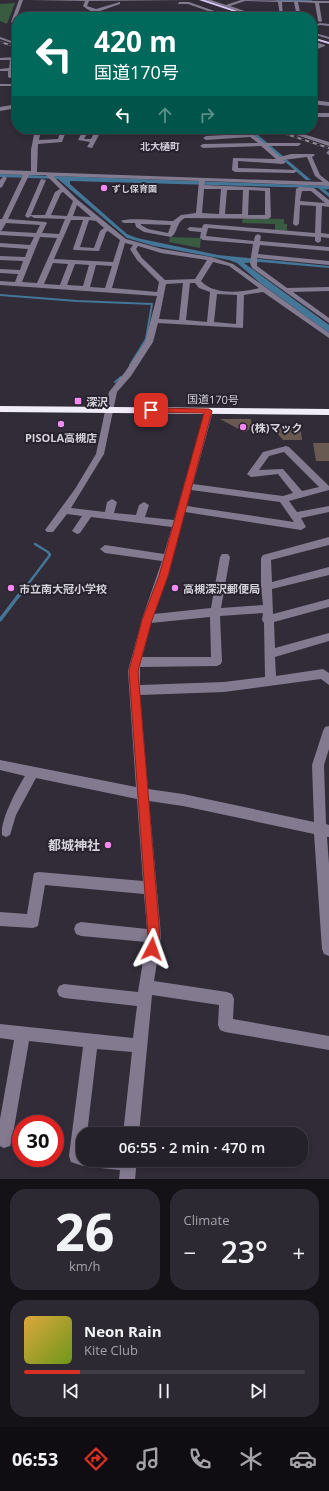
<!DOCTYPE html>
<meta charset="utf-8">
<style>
:root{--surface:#25212a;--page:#2d2932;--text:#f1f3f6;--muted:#a3a3a8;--line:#423e47;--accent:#d93025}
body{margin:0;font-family:"Open Sans","Noto Sans JP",sans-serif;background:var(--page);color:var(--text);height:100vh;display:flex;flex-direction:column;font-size:15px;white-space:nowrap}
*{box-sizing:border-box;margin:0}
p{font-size:13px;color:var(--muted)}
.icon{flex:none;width:22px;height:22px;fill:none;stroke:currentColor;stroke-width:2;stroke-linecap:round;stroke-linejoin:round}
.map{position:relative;height:1179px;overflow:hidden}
.side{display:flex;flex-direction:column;gap:10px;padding:10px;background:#141217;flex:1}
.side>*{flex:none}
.top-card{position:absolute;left:12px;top:12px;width:305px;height:122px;border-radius:16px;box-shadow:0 2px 6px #0003,0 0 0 1px var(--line);background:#00695c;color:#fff;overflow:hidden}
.speed{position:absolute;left:12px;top:1115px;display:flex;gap:8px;font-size:20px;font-weight:700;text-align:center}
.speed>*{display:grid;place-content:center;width:52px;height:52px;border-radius:50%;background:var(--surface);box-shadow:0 2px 6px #0003,0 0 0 1px var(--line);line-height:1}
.speed .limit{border:6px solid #d22;background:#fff;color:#111}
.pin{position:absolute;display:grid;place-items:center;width:34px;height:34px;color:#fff;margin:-17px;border-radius:8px;box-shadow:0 2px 6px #0006}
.me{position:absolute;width:44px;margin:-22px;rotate:4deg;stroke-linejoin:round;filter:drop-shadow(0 0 3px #0008)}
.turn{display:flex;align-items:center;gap:14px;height:84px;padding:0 16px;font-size:18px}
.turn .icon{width:52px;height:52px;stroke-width:2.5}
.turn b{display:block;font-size:28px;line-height:34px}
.lanes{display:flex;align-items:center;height:38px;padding:0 16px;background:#0003;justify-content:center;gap:20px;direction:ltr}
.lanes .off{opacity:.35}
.big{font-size:30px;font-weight:600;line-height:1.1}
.side .card{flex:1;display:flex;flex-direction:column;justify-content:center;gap:6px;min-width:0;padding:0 14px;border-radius:16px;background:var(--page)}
.side .dial{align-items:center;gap:0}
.dial b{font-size:52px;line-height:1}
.song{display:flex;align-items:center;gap:12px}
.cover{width:48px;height:48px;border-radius:6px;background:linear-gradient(135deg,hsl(40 70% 55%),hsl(80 70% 35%))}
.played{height:4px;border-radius:2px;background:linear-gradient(90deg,var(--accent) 20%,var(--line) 20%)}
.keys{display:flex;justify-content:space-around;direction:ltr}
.heat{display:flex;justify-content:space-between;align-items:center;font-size:22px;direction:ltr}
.side .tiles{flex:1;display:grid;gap:10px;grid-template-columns:1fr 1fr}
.card:last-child{grid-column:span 2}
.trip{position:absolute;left:76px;top:1127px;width:232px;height:40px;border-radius:16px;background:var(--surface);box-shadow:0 2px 6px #0003,0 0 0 1px var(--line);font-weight:600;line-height:40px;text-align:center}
.dock{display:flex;height:64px;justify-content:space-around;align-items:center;background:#0f0d11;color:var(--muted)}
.dock .icon{width:28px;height:28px}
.dock .active{color:var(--accent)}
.dock b{font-size:18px;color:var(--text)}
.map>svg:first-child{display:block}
.green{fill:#395c41}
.water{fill:#447697}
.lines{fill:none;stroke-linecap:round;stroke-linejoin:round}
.stream-far3{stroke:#447697;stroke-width:1.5}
.stream-far2{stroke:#447697;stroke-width:2}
.stream-far1{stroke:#447697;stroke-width:2.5}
.stream{stroke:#447697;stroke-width:3.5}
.building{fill:#685a51}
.minor{fill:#837a90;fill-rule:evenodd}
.major{fill:#d7c6f3;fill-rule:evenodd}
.highway{fill:#f1edf8;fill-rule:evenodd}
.rail-casing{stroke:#928f98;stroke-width:2}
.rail{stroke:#27222e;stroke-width:1.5;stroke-dasharray:4;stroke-linecap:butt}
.route{fill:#d93025;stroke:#8d1f18}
.poi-dot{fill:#f489f0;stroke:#27222e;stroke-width:1.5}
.labels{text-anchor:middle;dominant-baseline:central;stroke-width:4;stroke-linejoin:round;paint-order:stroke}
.far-poi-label{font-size:9px;font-weight:bold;fill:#d5d2da;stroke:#27222e;text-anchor:start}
.far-neighbourhood-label{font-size:10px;font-weight:bold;fill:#d2ccdc;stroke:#27222e}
.street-label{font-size:11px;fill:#d5d2da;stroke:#27222e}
.poi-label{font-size:11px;font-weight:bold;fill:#d5d2da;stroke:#27222e;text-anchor:start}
.near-poi-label{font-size:13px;font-weight:bold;fill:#d5d2da;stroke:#27222e;text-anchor:end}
</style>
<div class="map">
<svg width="329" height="1179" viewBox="0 0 329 1179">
<rect width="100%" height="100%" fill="#312c38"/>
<path class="green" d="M15,3l-8,21 -7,-3v-17z
M243,218l41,1v5h3v7l-12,-1v-6l-33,-1z
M170,237l31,1 -1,10 -31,-6z"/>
<path class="water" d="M247,129h4l60,51h-5z
M0,174l329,12v3l-8,1h4l4,3v4l-11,-9 -248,-7v3l50,44 7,6 10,4 81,17 111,11v2l-69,-6 -16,1 85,62v8l-69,-50 -23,-20 -8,-3 -75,-14 -27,-8 -69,-59 -58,-2z"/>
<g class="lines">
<path class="stream-far3" d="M276,0l35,1"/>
<path class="stream-far2" d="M0,295l77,6 75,3 -6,35 -16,26
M115,382l6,-5"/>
<path class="stream-far1" d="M19,596l31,-41 -2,-3 -13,-8"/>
<path class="stream" d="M0,620l19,-25"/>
</g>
<path class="building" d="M220,419h31l1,9 -8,4z
M270,425h30l2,15h-19z
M313,443h16v18h-13z"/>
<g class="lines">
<path class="minor" d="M19,0h4l-8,22 2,4 -6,-4z
M30,0h159l-100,1 -2,5 9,3 24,-7v2l-20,7 17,6c-10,0 -26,-4 -34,-11l2,-5z
M205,0h6l15,5 15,-5 88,1v2h-10l3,18 -2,1 -2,-1 -3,-18 -17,-1 3,15h-4l-3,-15h-12l1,15 -3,-1 -2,-14 -33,-1 -15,5 33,11h-6z
M179,2h10l42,15h-6l-37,-13h-10z
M320,23l9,1v2l-9,-1 -8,3v-2z
M312,32l17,5v2l-17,-5z
M0,37l17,6v2l-17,-6z
M312,41l13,4v1l-13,5v-3l7,-2 -7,-3z
M14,57l-1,11h4v2l-4,1 -1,6 -2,1 -2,-1v-6h-8v-2l9,-1 1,-8h-10v-2z
M0,84h15l2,2h-17z
M312,100l17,2v4l-17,-2z
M17,104v4l-17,3v-4z
M312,113h17v4h-17z
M35,129h6l-2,11 19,-1 3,-10h6l-5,13 -24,2 -1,28 286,10 -8,-6 -8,-19 -24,3 3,2 -3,2 -45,-3v7l58,2 1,1 -3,2 -59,-1 -3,-2 1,-12 43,1 -15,-13 -58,2 -3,-2 3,-2 55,-1 -8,-6 -44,3 -3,-2 3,-2 40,-2 -5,-5h6l17,14h36l1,1 -3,2h-30l12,11 11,-3h23l1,1 -3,2 8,18 9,7v4l-124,-5 -1,4 66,3 1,29 -3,2 -83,-1c-9,4 -7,15 -14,19l-27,-5 -8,-5 -1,-4h-11l-3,-2c6,-4 42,0 52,0l8,-6 15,-2 3,-32 -146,-5 25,24 48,39 36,10 49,8 22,7 96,69v5l-66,-46 -19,3 -1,33 -85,-5 -5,19 -22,34 -14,16 -13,62 -33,54 34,4 2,-10 5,-3 5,3 -3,11 22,2 3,-10 5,-3 5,3 -4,12 29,3 31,-109 4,-3 4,3 -20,73 90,12 10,-3 -15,-19 -27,3 -4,-3 16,-22 23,-6 3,1 40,39v4l-40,11 8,11 32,-6v6l-28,6 5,9 -5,3 -116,-18 -17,64 -14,38 57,-6 9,-51 2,-3h6l2,3 -9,51 42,-3 -2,-18v-29l2,-3 66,-18v8l-58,15 1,22 57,-15v8l-57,14 1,25 56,-15v8l-55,15 1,26 54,-15v8l-54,16 1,19 47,-7 6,4v12l-8,-6 -97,13 -84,3 8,94 35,5 131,28 -2,-57 11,-34 2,-4 4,-1v23l-5,16 2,59 3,1v12h-2l2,27v92l-5,-2 -2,-5 -8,-115 -131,-28 -34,-5 12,135 -7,45 73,11 5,2 2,5 -1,20 96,17v14l-104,-18 -5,-2 -2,-5 1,-20 -67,-10 -13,139h-16l9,-82 -35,-3 -10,85h-4v26h7l-1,4 -6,2 -12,-4 -2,-6 14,-109 -54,-6 -17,99 -2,6 -6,2 -4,-2v-27l14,-79 -14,-2v-14l133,14 4,-32 -73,-8 -5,-2 -2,-5 2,-5 5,-2 74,8 8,-50 -65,-6 -5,-2 -2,-5 2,-5 5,-2 66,7 -3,-35 -99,-9 -7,41 -5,2 -33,-2v-14l27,2 6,-36 1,-5 5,-1 104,9 -6,-82 -101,-21 -20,37 -6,20 -4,2 -4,-2c-2,-15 15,-46 23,-59l-25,-6v-10l136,27 -8,-116 14,-52 20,-58 -57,-8 -5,-4 5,-4 59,9 8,-27 -81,-10 -11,16 -3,1 -5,-3 10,-15 -15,-2 -14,18h-6l-2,-2 30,-41 21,-35 13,-62 16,-20 20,-30 12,-46 -157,-11v-4l15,1 3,-8 -18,-1v-4l20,1 3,-9 -23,-1v-4l25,1 3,-8 -28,-2v-4l30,2 4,-8 -34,-2v-4l36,2 4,-8 -34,-2 -4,7 -2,1v-12h2l21,-44 -23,-1v-4l31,1v-21zM29,175h17l14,14 -5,3 -10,23h-14l15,-35 -5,-1 -16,37 3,2 3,-2 3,2 31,1 -6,15 -17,-1 5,-10 -1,-1 -38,-3zM204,189h17l-2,25 -17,-1zM227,190h16l-1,24h-17zM249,190l16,1v24h-17zM63,192l10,9 -6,15 -16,-1 10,-22zM77,205l14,12 -18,-1zM71,220h12l-10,29 1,1 25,1 7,-19 2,-1 12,9 -7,22 -59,-3zM89,220l7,1 8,7 -4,3 -6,17 -14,-1zM141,224l30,1 -3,8 -20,-4 -7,-4zM40,237l17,1 -20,45 -15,-1zM125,243l8,2 -3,4 7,11 22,22 -2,10 -45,-4zM138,246l23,7 46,7 -12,19 -30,1 -23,-22 -6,-9zM213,262l16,4 30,22c-17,5 -46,7 -58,-7zM53,263l15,1 -8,21 -16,-1zM75,264l14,1 -6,21 -16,-1zM96,265l16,1 -7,22 -15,-1zM183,283l-4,37 -20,-1 7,-35zM190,283h5l4,5 11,4 -3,30 -21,-2zM217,294l20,1 -1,29 -22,-2zM284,452l35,35 -17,4 -19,-22 -24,1 10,-14zM191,490l89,12 14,20 -107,-16zM263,613l-1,7 2,3 1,54 -41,5 -84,3v-18l77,-1 4,-2 1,-3 -2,-45zM210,617l1,40h-69l9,-34z
M84,129h6l-6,10h7l5,-10h6l-10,19 -5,-1 3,-5 -12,-2z
M115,129h6l-5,5 -3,-2z
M279,129h8l42,13v4z
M329,150v5l-3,-2z
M4,176l3,2 -5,9 -2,1v-8z
M299,187l15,1 15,12v7l-7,-1 -1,27 8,1v4l-8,-1v4l-3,2 -3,-2v-4l-107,-9 -2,8 48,5 1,-5 3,-2 3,2 -1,5 69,6v4l-69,-6 -2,9 71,7v4l-72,-7v8l30,22 42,-1v4l-36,1 36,26v5l-77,-55 -2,-5 3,-19 -50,-4 -3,-2 1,-6 -11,-1 -3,-2 3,-2 12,1 1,-3 2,-1 110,9 1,-27 -16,-1 -1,19 -3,2 -3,-2 3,-35zM302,191h9l14,12 -25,-2z
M92,1160h45l-2,19h-16l1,-9 -20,-2 -6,-2z"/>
<path class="major" d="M199,0h6l51,17h-6z
M312,37l17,5v2l-17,-5z"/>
<path class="highway" d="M0,406l329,3v6l-329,-3z"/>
<g class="rail-casing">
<path id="rail" d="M0,42l17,5
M271,129l58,19"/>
</g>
<use href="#rail" class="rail"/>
</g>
<path class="route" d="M151,408l58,1 3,2 -44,165 -16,44 -14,51 22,265 -4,17 -4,2 -5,-2 -2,-4 3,-13 -19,-265 13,-51 17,-44 45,-163 -55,-1v-3z"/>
<g class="poi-dot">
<circle cx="104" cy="188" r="4"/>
<rect x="74" y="397" width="8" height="8" rx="2"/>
<circle cx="61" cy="424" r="4"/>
<circle cx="243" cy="427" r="4"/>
<circle cx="11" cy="588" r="4"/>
<circle cx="175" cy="588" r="4"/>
<circle cx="108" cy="845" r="4"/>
</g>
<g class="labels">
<g class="far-poi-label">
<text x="112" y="188">ずし保育園</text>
</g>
<g class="far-neighbourhood-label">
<text x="160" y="146">北大樋町</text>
</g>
<g class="street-label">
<text transform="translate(213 399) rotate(1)">国道170号</text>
</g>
<g class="poi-label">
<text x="86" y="401">深沢</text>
<text x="251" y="427">(株)マック</text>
<text x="61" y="437" text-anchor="middle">PISOLA高槻店</text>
<text x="19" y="588">市立南大冠小学校</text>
<text x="183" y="588">高槻深沢郵便局</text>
</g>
<g class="near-poi-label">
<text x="100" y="845">都城神社</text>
</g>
</g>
</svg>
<div class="speed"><div class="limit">30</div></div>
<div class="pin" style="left:151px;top:410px;background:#d93025"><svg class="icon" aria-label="arrive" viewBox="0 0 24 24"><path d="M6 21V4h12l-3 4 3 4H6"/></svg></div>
<svg class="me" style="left:152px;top:949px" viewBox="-20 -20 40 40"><path d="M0-17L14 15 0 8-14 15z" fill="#d93025" stroke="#fff" stroke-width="4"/></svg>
<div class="trip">06:55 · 2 min · 470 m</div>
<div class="top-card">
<div class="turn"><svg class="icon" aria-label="left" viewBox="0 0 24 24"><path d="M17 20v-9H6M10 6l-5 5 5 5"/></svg><div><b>420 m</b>国道170号</div></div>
<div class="lanes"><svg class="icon" aria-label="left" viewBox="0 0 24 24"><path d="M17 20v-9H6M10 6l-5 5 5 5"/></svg><svg class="icon off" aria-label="ahead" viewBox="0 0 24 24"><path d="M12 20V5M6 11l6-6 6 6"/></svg><svg class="icon off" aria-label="right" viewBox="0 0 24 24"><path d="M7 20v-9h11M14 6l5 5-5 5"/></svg></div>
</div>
</div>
<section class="side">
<div class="tiles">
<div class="card dial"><b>26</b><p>km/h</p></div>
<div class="card"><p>Climate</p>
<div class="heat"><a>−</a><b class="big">23°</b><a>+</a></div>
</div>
<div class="card">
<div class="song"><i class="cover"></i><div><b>Neon Rain</b><p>Kite Club</p></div></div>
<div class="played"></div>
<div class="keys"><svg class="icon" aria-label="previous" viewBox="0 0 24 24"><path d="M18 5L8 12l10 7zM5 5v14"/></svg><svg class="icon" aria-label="pause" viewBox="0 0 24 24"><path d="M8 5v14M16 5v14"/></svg><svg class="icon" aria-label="next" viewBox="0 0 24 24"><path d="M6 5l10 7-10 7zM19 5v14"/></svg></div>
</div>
</div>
</section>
<nav class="dock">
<b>06:53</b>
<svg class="icon active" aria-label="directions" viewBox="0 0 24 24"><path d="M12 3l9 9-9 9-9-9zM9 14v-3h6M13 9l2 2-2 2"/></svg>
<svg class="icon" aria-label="music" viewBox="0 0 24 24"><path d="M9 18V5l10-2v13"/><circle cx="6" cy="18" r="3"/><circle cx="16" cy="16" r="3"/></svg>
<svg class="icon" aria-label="phone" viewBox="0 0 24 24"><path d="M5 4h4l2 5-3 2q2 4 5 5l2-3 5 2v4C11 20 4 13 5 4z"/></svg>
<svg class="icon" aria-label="climate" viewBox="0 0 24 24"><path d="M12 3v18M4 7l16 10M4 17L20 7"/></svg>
<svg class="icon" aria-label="car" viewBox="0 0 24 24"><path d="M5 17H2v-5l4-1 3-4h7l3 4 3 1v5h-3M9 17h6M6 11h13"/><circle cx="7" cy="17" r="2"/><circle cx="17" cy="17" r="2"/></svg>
</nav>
